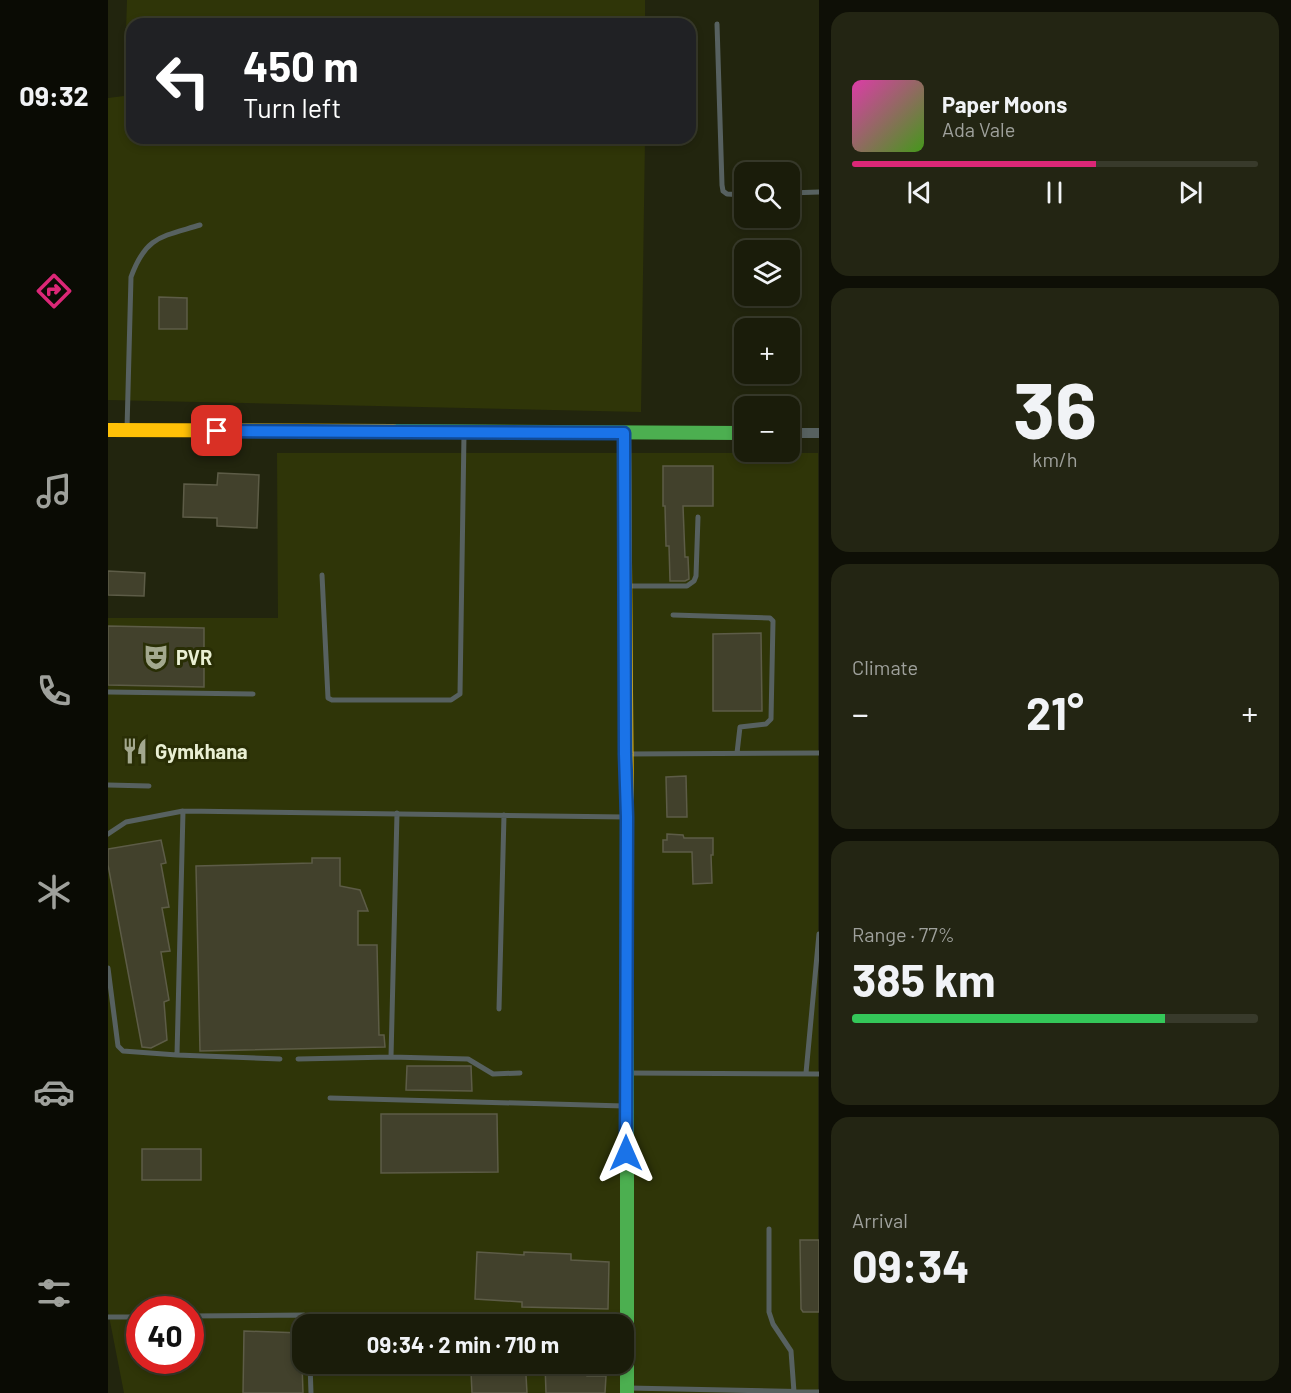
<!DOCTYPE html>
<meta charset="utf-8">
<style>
:root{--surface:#1a1c0a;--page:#232513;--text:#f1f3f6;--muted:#9fa19c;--line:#383a2b;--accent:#db2777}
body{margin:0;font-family:Barlow,sans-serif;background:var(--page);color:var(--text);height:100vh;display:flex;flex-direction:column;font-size:22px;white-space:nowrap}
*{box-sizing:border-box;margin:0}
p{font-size:20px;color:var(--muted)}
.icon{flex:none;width:33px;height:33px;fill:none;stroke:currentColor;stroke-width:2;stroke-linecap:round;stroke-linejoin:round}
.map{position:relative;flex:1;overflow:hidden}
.sheet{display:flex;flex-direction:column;gap:12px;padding:12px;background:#0e0f06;width:472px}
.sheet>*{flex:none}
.top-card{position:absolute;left:18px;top:18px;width:570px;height:126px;border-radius:18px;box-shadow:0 3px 9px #0003,0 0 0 2px var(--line);background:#202124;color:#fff;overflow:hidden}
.fabs{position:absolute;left:626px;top:162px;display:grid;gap:12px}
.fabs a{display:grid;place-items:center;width:66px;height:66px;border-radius:12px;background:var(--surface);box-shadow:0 3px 9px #0003,0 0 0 2px var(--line);font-size:30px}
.speed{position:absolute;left:18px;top:1296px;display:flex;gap:12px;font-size:30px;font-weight:700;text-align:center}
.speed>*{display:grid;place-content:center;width:78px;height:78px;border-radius:50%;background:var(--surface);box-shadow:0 3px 9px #0003,0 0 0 2px var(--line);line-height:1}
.speed .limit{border:9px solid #d22;background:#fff;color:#111}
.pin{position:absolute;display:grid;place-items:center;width:51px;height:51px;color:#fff;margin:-26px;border-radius:12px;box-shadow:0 3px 9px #0006}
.me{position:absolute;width:66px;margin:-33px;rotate:0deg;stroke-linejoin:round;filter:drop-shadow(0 0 4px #0008)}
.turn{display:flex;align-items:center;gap:21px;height:126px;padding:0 18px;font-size:27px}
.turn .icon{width:78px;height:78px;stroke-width:2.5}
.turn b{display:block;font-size:42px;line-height:51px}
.big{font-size:45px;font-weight:700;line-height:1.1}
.sheet .widget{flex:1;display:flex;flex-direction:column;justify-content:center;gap:9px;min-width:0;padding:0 21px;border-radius:18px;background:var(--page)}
.sheet .dial{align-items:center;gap:0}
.dial b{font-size:78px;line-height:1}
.song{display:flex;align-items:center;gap:18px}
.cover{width:72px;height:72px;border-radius:9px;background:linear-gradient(135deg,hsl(320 70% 55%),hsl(100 70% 35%))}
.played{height:6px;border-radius:3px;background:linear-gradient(90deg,var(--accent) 60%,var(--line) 60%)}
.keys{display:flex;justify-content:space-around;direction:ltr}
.heat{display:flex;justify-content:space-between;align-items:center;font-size:33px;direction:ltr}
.charge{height:9px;border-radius:4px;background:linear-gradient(90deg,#34c759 77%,var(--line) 0)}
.trip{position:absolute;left:184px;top:1314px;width:342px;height:60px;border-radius:18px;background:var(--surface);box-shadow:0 3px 9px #0003,0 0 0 2px var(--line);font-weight:700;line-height:60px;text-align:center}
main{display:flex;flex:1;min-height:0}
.tabs{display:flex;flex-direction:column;width:108px;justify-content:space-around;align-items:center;background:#0a0b04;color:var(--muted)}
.tabs .icon{width:42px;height:42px}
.tabs .active{color:var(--accent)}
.tabs b{font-size:27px;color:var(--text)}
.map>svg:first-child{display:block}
.built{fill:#2f3508;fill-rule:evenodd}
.building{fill:#42412c;stroke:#5d5c47;stroke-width:1.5}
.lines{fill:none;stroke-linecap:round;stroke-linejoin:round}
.lane{stroke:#576160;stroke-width:5}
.street{stroke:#576160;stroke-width:10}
.fast{stroke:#4caf50;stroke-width:14}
.slow{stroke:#ffc107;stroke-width:14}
.route-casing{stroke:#114b97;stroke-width:15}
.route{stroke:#1a73e8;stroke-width:10}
.labels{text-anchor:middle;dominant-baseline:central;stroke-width:6;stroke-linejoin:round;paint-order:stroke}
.poi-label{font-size:20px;font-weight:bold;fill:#e9efd3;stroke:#292e05;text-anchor:start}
</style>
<main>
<nav class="tabs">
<b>09:32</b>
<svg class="icon active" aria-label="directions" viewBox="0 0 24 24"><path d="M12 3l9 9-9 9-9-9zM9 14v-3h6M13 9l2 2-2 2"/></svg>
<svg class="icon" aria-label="music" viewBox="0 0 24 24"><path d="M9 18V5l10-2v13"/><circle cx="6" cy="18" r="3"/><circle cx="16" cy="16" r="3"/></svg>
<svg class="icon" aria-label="phone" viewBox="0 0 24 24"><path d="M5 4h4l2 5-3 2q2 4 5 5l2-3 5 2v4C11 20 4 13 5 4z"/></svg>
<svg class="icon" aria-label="climate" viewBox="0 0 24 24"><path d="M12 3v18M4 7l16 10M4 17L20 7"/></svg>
<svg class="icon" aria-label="car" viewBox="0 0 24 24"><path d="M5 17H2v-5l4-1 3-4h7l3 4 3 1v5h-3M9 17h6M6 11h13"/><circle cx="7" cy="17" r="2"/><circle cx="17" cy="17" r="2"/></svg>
<svg class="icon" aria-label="filters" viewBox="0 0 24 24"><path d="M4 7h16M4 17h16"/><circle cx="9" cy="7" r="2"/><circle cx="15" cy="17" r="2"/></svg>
</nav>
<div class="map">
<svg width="711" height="1393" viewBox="0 0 711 1393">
<rect width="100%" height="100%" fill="#22250e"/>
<path class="built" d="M19,0h518v24h-513v114h513l-4,274 -533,-12v-302l16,-2z
M169,453h541v940h-694l-16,-82v-693h170zM32,1310h50v50h-50zM195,1324h321v40h-321z"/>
<path class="building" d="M51,297l28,1v31h-28z
M555,466h50v40h-30l2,51h3l1,22 -4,2h-15l-1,-35h-3l-1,-40h-2z
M110,473l41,2 -2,53 -40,-2v-8l-34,-1 1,-33 33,1z
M0,571l37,2 -1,23 -36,-1z
M0,626l96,2v59l-96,-2z
M653,633l1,78h-49v-77z
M578,776l1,41h-20l-1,-40z
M559,834l16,1 1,3h29v17h-2l1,28 -19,1 -1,-32h-29v-12h4z
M53,840l5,23 -5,1 8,43 -7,1 8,43 -9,1 8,48 -5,2 3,38 -16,8 -9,-1 -34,-182v-16z
M204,858h28v28l20,4 8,21h-10v34h19l2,90h5l1,12 -185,4 -4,-185 116,-3z
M299,1066h64l1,25 -66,-1z
M273,1114h116l1,58 -117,1z
M34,1149h59v31h-59z
M692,1240h19v72h-16l-2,-3z
M369,1252l47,3v-3l47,2v6l38,2 -1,47 -86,-2v-5l-47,-3z
M136,1331l57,2 2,60h-60z
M386,1364h6l26,11 1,18h-55l-1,-21h23z
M437,1364h43l-1,12h19l-1,17h-59z"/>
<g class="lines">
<path class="lane" d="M609,24l5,161 1,6 4,3 17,1
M681,193l30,-1
M19,429l4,-152c15,-41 30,-40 69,-52
M214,575l6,123 4,2h119l9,-6 4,-260
M518,586h61l7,-5 2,-5 2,-59
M565,615l97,3 3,3 -2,98 -5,5 -26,3 -3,26
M0,692l145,2
M519,754l192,-1
M0,785l41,1
M75,811l-6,244 103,4
M0,834l18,-12 57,-11 442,6
M0,968l10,78 5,5 54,4
M391,1009l5,-194
M283,1057l6,-244
M190,1059l93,-2 77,2 25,15 27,-1
M520,1073l191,1
M698,1073l13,-139
M222,1098l294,8
M661,1229v83l4,12 18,27 3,41
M82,1316l114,-1 3,3 2,6
M0,1317h32
M202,1364l1,29
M520,1388l191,4"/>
<path class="street" d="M681,433h30"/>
<path class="fast" d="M285,431l351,2
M519,819v574"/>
<path class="slow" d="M0,430l285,1
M516,433l3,386"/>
</g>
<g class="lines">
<g class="route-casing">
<path id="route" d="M109,431l407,2 1,321 2,63 -1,336"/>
</g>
<use href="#route" class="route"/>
</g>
<defs>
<g id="theatre-bare" transform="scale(2.07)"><path d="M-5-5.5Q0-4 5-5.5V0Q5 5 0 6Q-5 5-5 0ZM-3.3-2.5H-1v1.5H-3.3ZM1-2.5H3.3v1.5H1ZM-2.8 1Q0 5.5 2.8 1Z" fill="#a3a88e" stroke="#292e05" stroke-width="2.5" paint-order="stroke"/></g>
<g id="restaurant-bare" transform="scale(2.07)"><path d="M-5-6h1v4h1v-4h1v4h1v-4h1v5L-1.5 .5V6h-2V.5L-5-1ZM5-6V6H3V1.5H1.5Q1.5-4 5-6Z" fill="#a3a88e" stroke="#292e05" stroke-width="2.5" paint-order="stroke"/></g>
</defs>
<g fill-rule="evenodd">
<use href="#theatre-bare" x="48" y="657"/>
<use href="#restaurant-bare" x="27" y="751"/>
</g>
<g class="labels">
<g class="poi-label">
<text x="68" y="657">PVR</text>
<text x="47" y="751">Gymkhana</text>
</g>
</g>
</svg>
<div class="fabs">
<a><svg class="icon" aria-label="search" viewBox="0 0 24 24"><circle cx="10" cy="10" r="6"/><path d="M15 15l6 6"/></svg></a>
<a><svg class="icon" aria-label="layers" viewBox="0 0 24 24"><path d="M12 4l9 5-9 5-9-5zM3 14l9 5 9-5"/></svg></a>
<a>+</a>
<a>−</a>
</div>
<div class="speed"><div class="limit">40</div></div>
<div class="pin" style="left:109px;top:431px;background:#d93025"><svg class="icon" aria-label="arrive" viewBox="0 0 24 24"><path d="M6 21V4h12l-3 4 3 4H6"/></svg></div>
<svg class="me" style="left:518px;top:1153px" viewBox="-20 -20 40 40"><path d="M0-17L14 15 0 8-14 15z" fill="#1a73e8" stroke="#fff" stroke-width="4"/></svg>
<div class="trip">09:34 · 2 min · 710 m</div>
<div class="top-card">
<div class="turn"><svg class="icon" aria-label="left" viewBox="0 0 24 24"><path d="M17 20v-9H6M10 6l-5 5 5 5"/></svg><div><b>450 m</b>Turn left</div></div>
</div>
</div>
<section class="sheet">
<div class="widget">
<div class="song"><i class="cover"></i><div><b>Paper Moons</b><p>Ada Vale</p></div></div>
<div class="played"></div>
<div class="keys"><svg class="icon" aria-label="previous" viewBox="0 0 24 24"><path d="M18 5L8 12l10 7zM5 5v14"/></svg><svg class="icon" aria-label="pause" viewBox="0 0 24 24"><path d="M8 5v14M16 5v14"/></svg><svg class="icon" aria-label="next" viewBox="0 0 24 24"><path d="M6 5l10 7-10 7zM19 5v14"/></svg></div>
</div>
<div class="widget dial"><b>36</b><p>km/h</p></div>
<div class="widget"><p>Climate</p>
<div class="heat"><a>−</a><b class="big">21°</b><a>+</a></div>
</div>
<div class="widget"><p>Range · 77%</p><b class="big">385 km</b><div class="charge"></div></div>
<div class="widget"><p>Arrival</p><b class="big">09:34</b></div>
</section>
</main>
